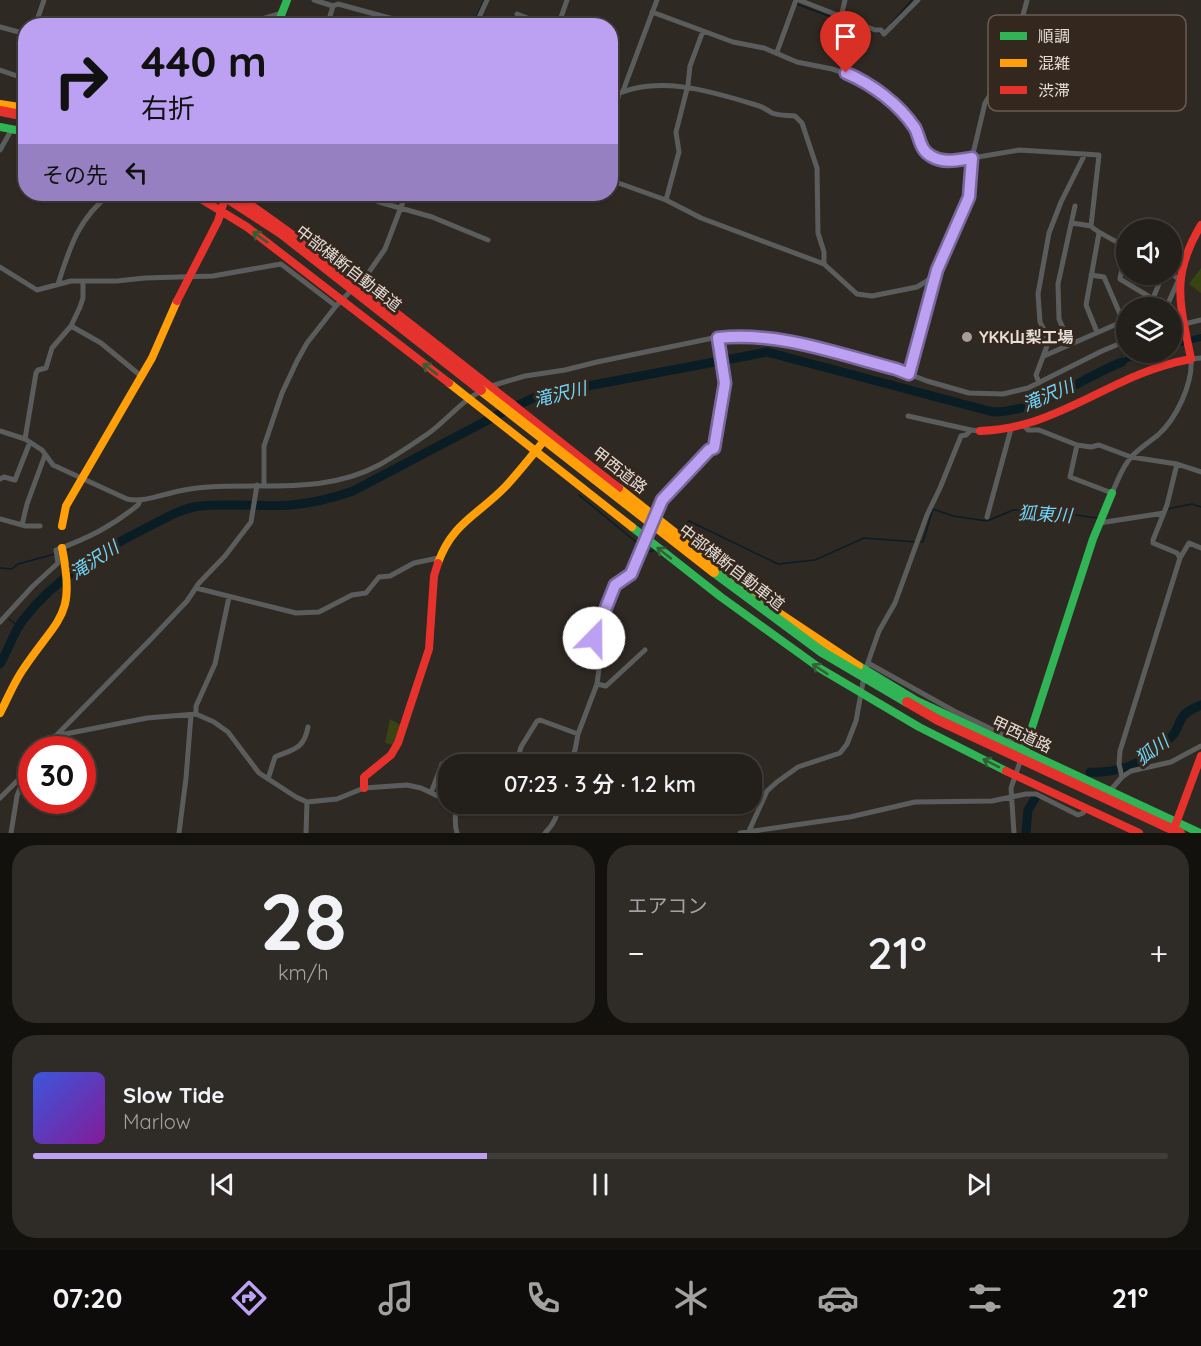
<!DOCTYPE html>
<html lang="ja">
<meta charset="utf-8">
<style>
:root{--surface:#231f1a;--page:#2f2c27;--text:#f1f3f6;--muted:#a3a2a2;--line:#403d39;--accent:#bca0f2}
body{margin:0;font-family:Quicksand,"Noto Sans JP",sans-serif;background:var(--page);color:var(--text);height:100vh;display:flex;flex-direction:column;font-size:22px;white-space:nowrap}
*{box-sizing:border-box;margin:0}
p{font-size:20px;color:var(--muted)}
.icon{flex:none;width:33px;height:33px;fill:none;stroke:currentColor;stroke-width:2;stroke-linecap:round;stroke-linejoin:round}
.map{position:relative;height:833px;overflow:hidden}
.details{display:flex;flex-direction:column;gap:12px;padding:12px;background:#13110e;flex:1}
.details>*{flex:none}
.guide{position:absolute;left:18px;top:18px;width:600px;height:183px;border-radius:24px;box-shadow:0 2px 4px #0004,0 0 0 2px var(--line);background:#bca0f2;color:#111;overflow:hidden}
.buttons{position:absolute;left:1116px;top:219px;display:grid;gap:12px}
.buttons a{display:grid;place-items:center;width:66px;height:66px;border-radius:50%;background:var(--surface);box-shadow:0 2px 4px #0004,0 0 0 2px var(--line);font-size:30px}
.speed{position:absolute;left:18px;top:736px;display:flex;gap:12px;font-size:30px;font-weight:700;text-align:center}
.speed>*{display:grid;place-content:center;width:78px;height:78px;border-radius:50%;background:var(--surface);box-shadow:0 2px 4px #0004,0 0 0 2px var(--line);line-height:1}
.speed .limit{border:9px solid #d22;background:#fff;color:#111}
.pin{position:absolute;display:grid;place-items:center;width:51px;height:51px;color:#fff;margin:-62px -26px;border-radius:50% 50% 50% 0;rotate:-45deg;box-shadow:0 0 6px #0007}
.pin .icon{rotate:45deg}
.me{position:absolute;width:66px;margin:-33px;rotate:22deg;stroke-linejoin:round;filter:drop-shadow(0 0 4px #0008)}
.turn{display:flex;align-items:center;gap:21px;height:126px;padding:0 24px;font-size:27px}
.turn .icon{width:78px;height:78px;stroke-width:2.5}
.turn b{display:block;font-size:42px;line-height:51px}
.then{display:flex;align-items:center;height:57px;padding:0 24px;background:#0003;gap:12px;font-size:22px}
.big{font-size:45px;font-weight:600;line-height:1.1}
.details .tile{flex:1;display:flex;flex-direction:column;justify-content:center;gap:9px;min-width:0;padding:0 21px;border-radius:24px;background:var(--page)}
.details .dial{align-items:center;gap:0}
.dial b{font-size:78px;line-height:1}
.song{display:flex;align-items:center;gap:18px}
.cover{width:72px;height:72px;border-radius:9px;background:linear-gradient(135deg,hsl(230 70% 55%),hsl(290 70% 35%))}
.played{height:6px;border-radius:3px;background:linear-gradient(90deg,var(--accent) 40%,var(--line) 40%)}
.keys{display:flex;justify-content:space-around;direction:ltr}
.heat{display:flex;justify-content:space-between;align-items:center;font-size:33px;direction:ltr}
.details .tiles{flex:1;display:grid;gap:12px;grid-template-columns:1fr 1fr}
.tile:last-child{grid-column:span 2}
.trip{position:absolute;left:438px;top:754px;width:324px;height:60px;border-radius:24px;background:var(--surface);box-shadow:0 2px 4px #0004,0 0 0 2px var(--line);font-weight:600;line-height:60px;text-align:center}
.menu{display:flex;height:96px;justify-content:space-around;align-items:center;background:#0e0c0a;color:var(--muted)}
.menu .icon{width:42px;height:42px}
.menu .selected{color:var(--accent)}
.menu b{font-size:27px;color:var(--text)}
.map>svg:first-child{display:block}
.green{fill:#3a4313}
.water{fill:#0a1d24}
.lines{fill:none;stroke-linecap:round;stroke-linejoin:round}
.stream{stroke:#0a1d24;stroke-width:1.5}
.river{stroke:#0a1d24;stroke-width:9}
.street{stroke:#5b5d5c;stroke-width:5}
.fast{stroke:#30b455;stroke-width:8}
.slow{stroke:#ff9f0a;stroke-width:8}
.jam{stroke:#e5322d;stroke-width:8}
.fast-bridge{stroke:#30b455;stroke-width:10}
.slow-bridge{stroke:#ff9f0a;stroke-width:10}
.jam-bridge{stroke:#e5322d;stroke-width:10}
.oneway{stroke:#326034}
.route-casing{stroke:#7a689d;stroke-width:15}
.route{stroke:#bca0f2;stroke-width:10}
.poi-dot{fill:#a69e98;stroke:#34281e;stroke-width:2}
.labels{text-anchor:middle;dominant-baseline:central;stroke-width:6;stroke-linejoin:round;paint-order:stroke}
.street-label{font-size:16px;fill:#e6ddd7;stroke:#34281e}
.poi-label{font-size:16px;font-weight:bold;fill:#e6ddd7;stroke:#34281e;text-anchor:start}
.water-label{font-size:18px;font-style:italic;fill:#6ed6fc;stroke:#34281e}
.key{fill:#34281e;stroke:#695e56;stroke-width:1.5}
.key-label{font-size:16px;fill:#e6ddd7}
</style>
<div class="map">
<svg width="1201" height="833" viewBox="0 0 1201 833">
<rect width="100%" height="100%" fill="#2f2923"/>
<path class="green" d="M1201,268v25l-12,-9z
M390,719l11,6 -8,20 -8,-2z"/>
<path class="water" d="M1201,334v7l-29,7v-7z
M1136,353h20l-26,8 -16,8 -3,-6z"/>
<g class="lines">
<path class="stream" d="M793,0l6,5 70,26 12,2
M891,24l21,-24
M472,26l12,-26
M579,495l62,51
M1167,509l25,-5 9,3
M679,528l10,-7 89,43 37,-4 49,-22 52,4
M921,542h2l10,-33 20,7 34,5 26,-11h27l57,8
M645,548l6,4 3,-2
M68,550h1
M0,568l12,1 6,-5 37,-10
M9,619l10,8"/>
<path class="river" d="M0,664c8,-13 13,-31 23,-44 33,-43 79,-70 127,-94 16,-8 32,-18 50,-20 31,-3 61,1 91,-1 22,-2 42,-7 62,-14l152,-80 35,-16 227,-43 226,60c47,0 86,-33 129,-50
M1090,772c34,2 61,-13 83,-37 5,-5 5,-12 9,-17 4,-7 12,-10 19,-13
M1026,833l2,-23 8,-13"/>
<path class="street" d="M314,0l19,6 5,-2 81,22
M799,0l76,30h6l3,4 34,-34
M652,12l81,30 31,6 33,14 35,7 25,8 39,29 17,20 14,27 12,7 9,2 71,-12 80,5 -8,71c5,6 27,16 35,21
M517,14l31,12
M841,17l4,-17
M35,26l9,-26
M239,26l43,-13
M327,26l6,-20
M475,26l12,-26
M558,26l9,-26
M0,27l26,7
M777,52l19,-52
M0,70l26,9
M623,91l34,-91
M610,98c43,-25 101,-7 146,7 6,1 11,5 16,8 8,3 16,2 23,3l7,7 15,45 1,65 6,19v12
M610,125l9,-31
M0,150l12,-21
M610,180l56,20 35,18 123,46 33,30 15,2 45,-9 10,-6 10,-11 32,-73 3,-39 13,-55 14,-22 8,-27 13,-27 7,-27
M358,194l21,8 53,15 56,23
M666,200l13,-48 -3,-20 12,-47 2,-19 13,-35
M1072,223l19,3
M1126,247l-6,32 33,20
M0,267l37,23 34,-9h46l28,-3 68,-2 68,-12 55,42
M1091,275l13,2 19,44
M58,284c12,-37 20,-65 52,-90
M1149,308l14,-34
M1166,308l13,-29 -8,-5
M71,326l30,17 40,33
M1172,327l29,-7
M1097,332l-11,-27 13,-72
M1070,344l-11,-25 -1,-35 17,-78
M1044,356l82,-36
M909,374l28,-102
M1039,383l-3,-8 11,-29 -1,-12 -6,-12 -2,-28 11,-61 12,-31 24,-48
M491,386l34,-10 40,-6 32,-8 121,-25 20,-2 24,1 20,4 114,29 31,12 42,12 34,1 25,-6 74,-37 24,-10
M908,416l63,14
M1024,426l4,4h11l38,15 14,2 8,-2 32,12 46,7 24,8
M0,431l25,8 17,11 11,15 74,34c15,3 26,-2 40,-5 14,-4 27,-6 41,-7 58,-4 117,7 171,-22 16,-9 34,-21 50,-32 19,-14 32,-32 54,-43
M25,439l11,-66 2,-3 8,-2 6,-20 19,-22 9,-19 3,-9v-17
M1077,445l-7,32 42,16c6,-13 10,-26 20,-37 8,-8 17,-14 26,-21 18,-16 35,-51 33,-76l10,-1
M0,479l4,-2 11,3 15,-38
M264,486v-40l18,-53 15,-32 10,-18 29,-37 33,-34 16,-23 21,-55
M987,517l24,-88
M0,519l26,7h14
M1099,523l65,-10
M22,525l5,-21 18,-49
M1180,558l9,-15 12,5
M196,588l100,25 23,-1 33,-17 14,-2 13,-16 11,-1 24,-13 24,-5
M0,622l33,-36 25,-23 -2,-13c32,-12 55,-23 82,-45l2,-4
M868,663l86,48 71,34
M597,684l9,2 39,-36
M196,714v-8l19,-42 14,-67
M55,736l92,-18 49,-4 18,8 14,10 31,41 37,24 11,5 30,-3 27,-11 43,-3 14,3 27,13
M42,750l110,-112 35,-37 12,-18 26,-27 26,-34 6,-37
M474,765l5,-6 10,-4 23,10
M513,765l4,-4 4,-14 16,-26 3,-1 38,14
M569,765l6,-15 3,-16 19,-50 2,-15 -5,-31 17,-47 4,-6 16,-11 30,-74 48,-50 5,-2 11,-65 -7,-46
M82,773l8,2
M1122,777l-3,-13 1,-13 60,-193 -3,-5 -24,-10v-3l14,-35 10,-41
M268,779l7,-22c19,-8 29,-8 33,-30
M1109,792l13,-15 9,-6 40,-9 30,-16
M431,793l11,-29
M0,798l27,-27 5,-8
M453,804c5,8 0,18 4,29
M749,831l18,-40 10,-9 21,-15 42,-14 7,-9 9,-23 9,-50 14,-40 16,-28 32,-88 13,-27 21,-52 5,-1 5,-5 9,1
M11,833l6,-37 10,-25
M179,833l7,-55 5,-63
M306,833l1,-31
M545,833c9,-9 12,-16 14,-29
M740,833l110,-16 65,-15 77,-1 34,-7h10l42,21 5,-2 3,-4
M1014,833l-3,-45 10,-29"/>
<path class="fast" d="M277,26l10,-26
M0,127l26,5
M632,527l89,70 100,72 98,58 87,44
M859,666l58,35 283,132
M1024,752l69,-213 19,-46"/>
<path class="slow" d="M0,104l26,4
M449,383l183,144
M619,488l144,114 96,64
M62,526l4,-20 86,-148 25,-57
M438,563c14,-40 40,-48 67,-76 15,-16 28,-33 42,-50
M0,713c8,-15 14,-31 24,-45 35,-52 52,-51 38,-120"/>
<path class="jam" d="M193,194l54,33 202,156
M235,194c133,92 257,195 384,294
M177,301l41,-80 8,-26
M980,431c19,-1 37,-4 55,-10 56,-19 95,-51 156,-62 -11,-56 -21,-82 10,-134
M1006,771l133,62
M364,788v-11l27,-22 7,-12 31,-94 5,-73 4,-13
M1175,826l26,-70"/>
<path class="fast-bridge" d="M714,572l108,80 85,50"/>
<path class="slow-bridge" d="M481,390l233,182"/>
<path class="jam-bridge" d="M0,111l26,5
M221,194l60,39 200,157
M907,702l31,18 242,113"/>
</g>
<defs><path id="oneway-shaft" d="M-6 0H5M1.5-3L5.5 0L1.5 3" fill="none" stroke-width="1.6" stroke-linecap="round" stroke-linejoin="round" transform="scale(1.5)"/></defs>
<g class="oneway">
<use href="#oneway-shaft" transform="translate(260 237) rotate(-144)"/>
<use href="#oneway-shaft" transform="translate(430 369) rotate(-142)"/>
<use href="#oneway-shaft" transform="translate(664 553) rotate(-142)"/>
<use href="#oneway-shaft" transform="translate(820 669) rotate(-147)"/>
<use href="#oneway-shaft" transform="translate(991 763) rotate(-153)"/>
</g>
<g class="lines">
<g class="route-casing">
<path id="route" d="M594,638l21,-53 16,-11 31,-74 47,-50 5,-2 11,-65 -7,-45c60,-7 120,16 178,31l13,5 28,-104 32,-73 3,-39c-14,2 -28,6 -41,-2 -11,-6 -11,-18 -16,-28 -16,-24 -43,-44 -69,-55"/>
</g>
<use href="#route" class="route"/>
</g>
<circle class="poi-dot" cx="967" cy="337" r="6"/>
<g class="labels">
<g class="street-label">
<text transform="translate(349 268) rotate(38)">中部横断自動車道</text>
<text transform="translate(620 470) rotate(38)">甲西道路</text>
<text transform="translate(732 567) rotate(38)">中部横断自動車道</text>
<text transform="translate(1022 734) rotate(25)">甲西道路</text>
</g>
<g class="poi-label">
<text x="979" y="337">YKK山梨工場</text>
</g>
<g class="water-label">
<text transform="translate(560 394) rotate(-14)">滝沢川</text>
<text transform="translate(1048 395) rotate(-23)">滝沢川</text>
<text transform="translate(1045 514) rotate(3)">狐東川</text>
<text transform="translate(94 560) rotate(-33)">滝沢川</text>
<text transform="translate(1152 750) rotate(-36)">狐川</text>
</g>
</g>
<rect x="988" y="15" width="198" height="96" rx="9" class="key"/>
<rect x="1000" y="32" width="27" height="8" fill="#30b455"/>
<rect x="1000" y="59" width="27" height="8" fill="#ff9f0a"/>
<rect x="1000" y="86" width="27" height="8" fill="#e5322d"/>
<g class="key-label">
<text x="1038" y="42">順調</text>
<text x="1038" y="69">混雑</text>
<text x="1038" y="96">渋滞</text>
</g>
</svg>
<div class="buttons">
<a><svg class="icon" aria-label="sound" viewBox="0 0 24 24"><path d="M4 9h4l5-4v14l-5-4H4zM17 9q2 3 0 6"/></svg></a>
<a><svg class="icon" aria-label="layers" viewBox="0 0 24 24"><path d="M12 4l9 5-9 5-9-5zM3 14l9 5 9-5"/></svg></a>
</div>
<div class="speed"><div class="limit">30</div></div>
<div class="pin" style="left:846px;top:73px;background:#d93025"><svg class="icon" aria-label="arrive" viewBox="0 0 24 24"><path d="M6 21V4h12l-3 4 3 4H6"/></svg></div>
<svg class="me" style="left:594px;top:638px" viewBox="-20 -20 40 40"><circle r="19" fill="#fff"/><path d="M0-13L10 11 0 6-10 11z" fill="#bca0f2"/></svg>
<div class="trip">07:23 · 3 分 · 1.2 km</div>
<div class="guide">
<div class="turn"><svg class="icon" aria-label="right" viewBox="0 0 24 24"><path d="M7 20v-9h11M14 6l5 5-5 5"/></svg><div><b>440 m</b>右折</div></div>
<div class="then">その先<svg class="icon" aria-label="left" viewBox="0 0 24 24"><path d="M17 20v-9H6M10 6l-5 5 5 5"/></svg></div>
</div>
</div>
<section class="details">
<div class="tiles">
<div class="tile dial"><b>28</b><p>km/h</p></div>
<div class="tile"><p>エアコン</p>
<div class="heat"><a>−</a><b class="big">21°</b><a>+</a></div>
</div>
<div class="tile">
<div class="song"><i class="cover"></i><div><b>Slow Tide</b><p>Marlow</p></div></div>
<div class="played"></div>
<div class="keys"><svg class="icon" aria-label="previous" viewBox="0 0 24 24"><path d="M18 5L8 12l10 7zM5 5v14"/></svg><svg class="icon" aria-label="pause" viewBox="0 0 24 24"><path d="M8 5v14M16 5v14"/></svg><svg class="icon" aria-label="next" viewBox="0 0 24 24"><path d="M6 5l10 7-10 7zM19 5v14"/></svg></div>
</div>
</div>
</section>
<nav class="menu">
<b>07:20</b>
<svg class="icon selected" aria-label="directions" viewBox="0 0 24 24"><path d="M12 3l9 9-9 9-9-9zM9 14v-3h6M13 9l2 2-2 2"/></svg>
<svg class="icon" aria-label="music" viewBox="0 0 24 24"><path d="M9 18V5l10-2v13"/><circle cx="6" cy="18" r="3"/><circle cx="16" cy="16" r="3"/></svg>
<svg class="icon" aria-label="phone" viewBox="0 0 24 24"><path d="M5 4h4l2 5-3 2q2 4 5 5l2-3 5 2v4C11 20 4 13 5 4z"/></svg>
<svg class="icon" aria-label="climate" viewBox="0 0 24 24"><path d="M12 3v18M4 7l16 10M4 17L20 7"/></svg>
<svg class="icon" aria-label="car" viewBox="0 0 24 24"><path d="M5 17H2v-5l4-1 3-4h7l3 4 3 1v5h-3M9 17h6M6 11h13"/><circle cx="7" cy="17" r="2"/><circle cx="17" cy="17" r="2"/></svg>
<svg class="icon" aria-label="filters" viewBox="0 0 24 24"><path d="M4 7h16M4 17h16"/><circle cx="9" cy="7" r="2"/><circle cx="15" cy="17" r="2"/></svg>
<b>21°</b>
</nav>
